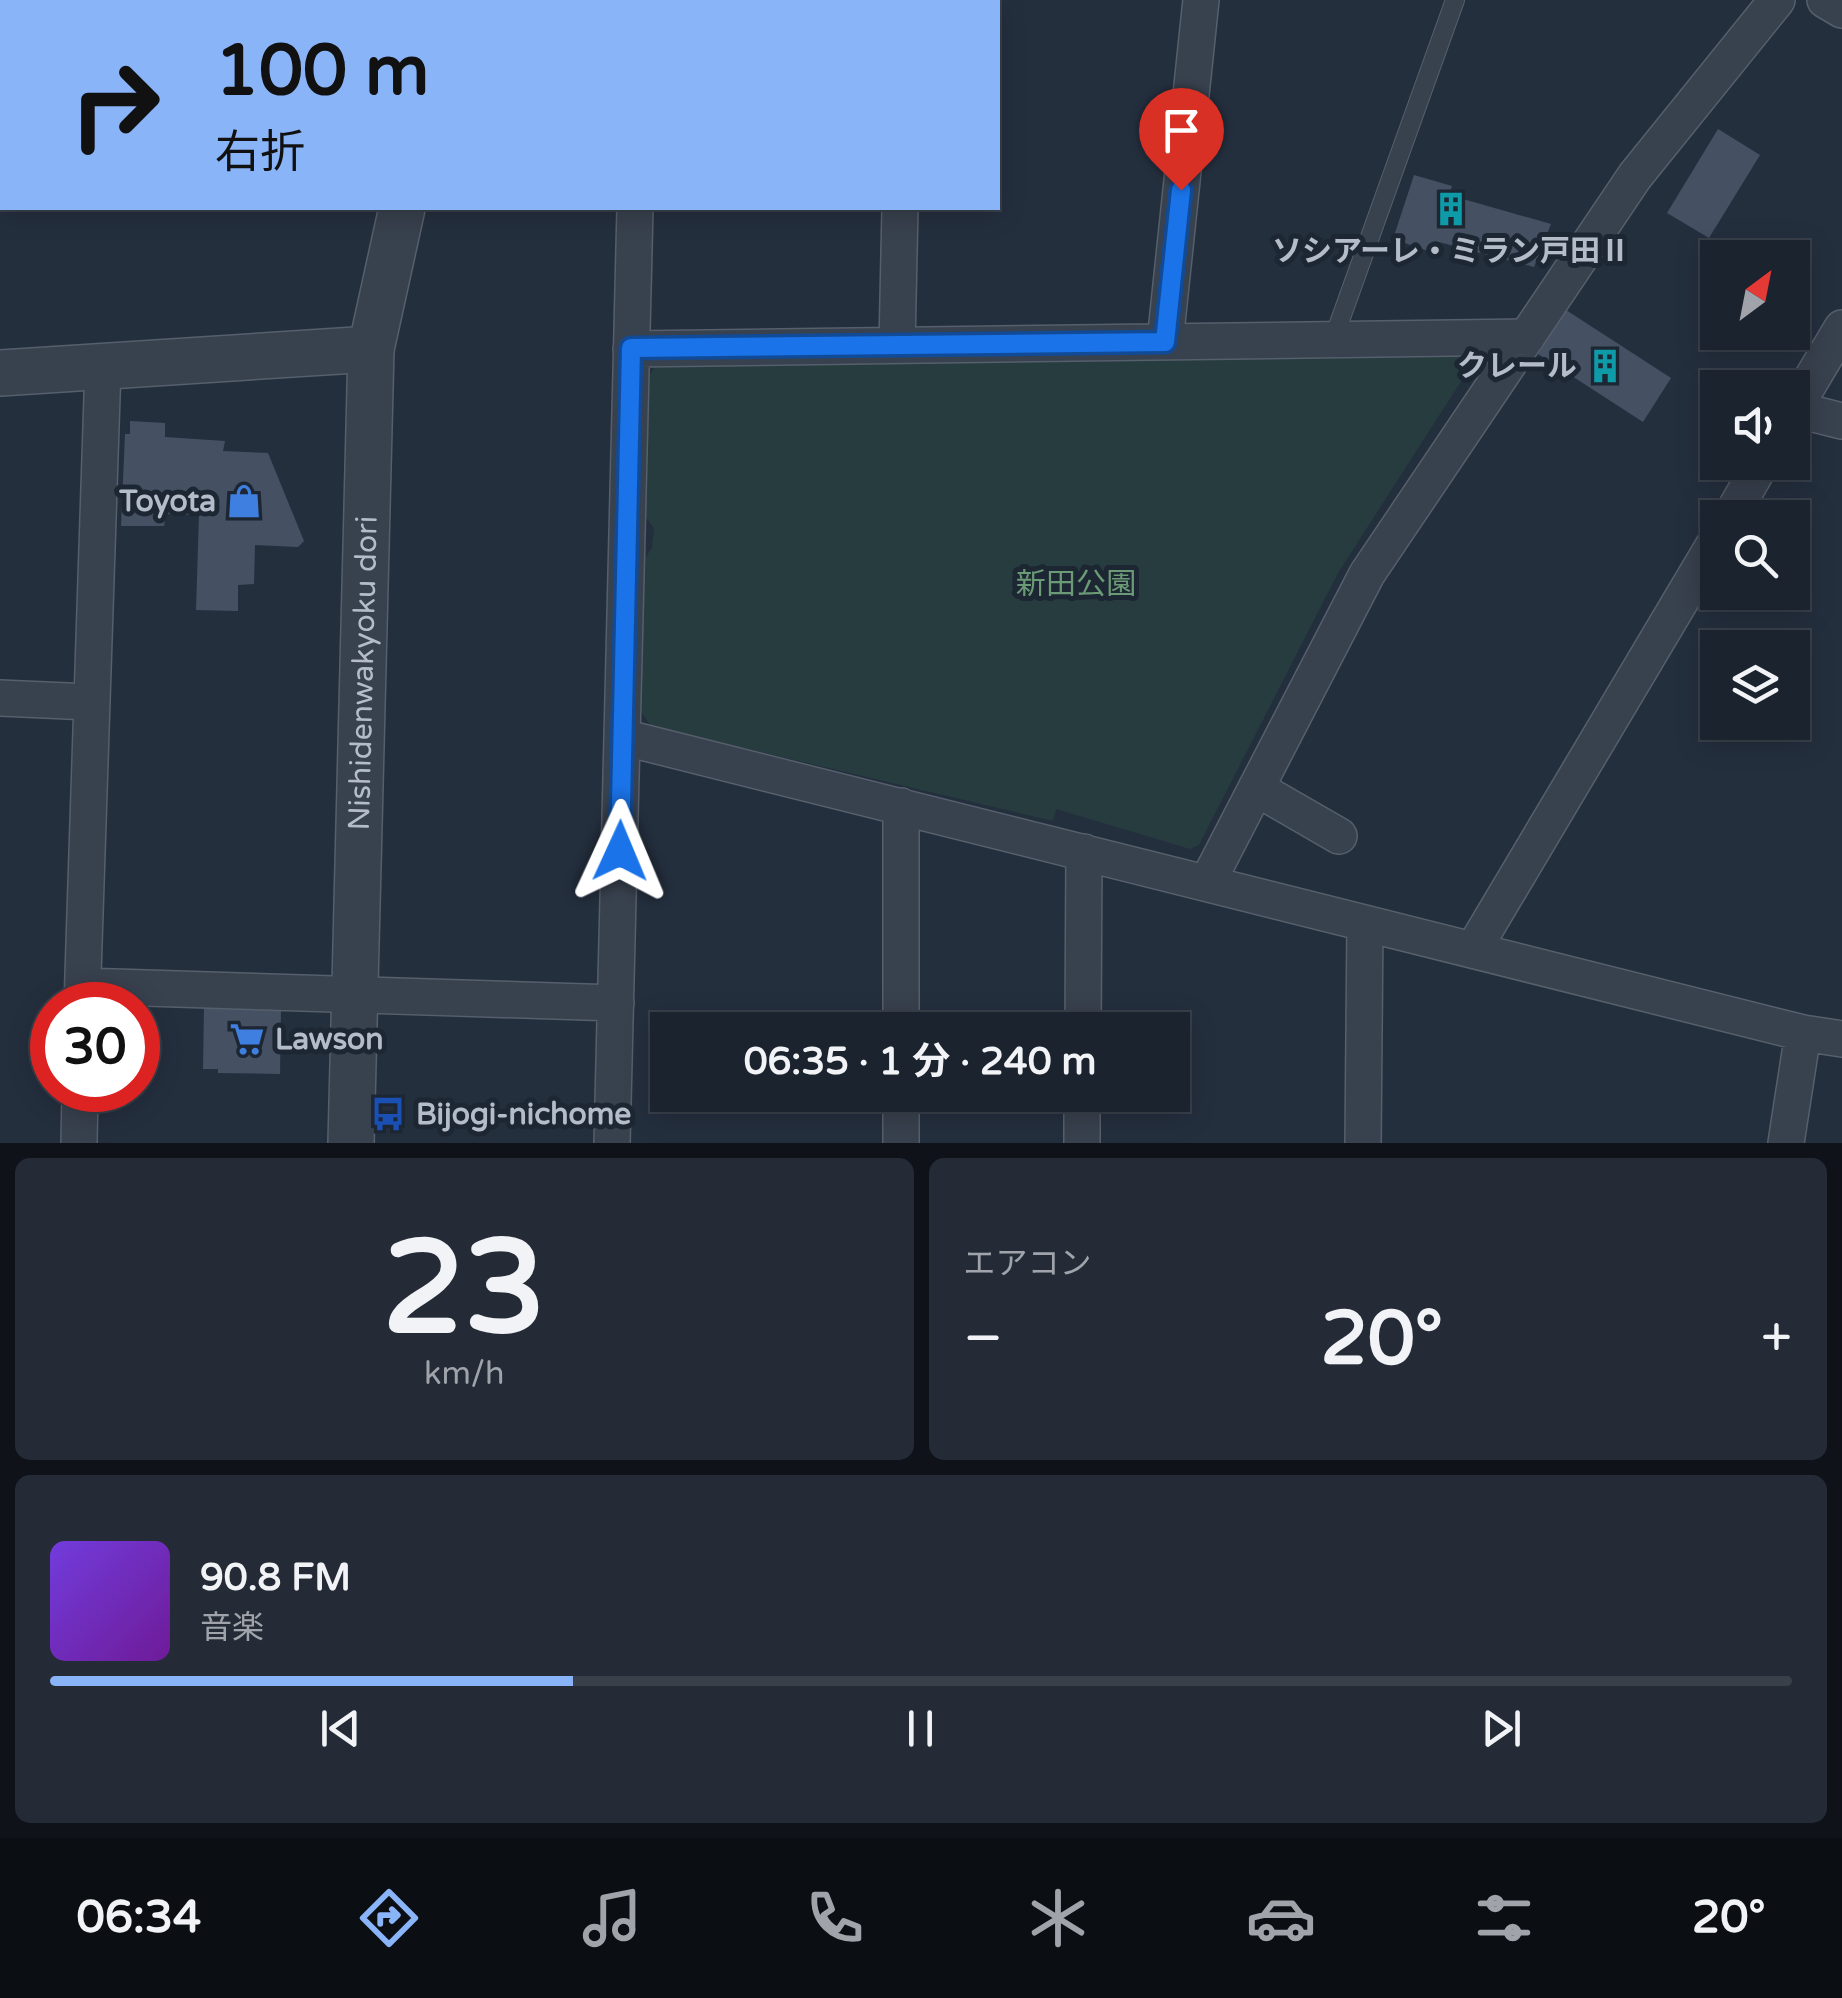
<!DOCTYPE html>
<html lang="ja">
<meta charset="utf-8">
<style>
:root{--surface:#1b232e;--page:#242b36;--text:#f1f3f6;--muted:#a0a4aa;--line:#39404a;--accent:#8ab4f8}
body{margin:0;font-family:"Varela Round","Noto Sans JP",sans-serif;background:var(--page);color:var(--text);height:100vh;display:flex;flex-direction:column;font-size:38px;white-space:nowrap}
*{box-sizing:border-box;margin:0}
p{font-size:32px;color:var(--muted)}
.icon{flex:none;width:55px;height:55px;fill:none;stroke:currentColor;stroke-width:2;stroke-linecap:round;stroke-linejoin:round}
.map{position:relative;height:1143px;overflow:hidden}
.sheet{display:flex;flex-direction:column;gap:15px;padding:15px;background:#0f1319;flex:1}
.sheet>*{flex:none}
.hud{position:absolute;left:0px;top:0px;width:1000px;height:210px;box-shadow:0 5px 25px #0003,0 0 0 2px var(--line);background:#8ab4f8;color:#111;overflow:hidden}
.needle{width:65px;rotate:32deg}
.fabs{position:absolute;left:1700px;top:240px;display:grid;gap:20px}
.fabs a{display:grid;place-items:center;width:110px;height:110px;border-radius:0px;background:var(--surface);box-shadow:0 5px 25px #0003,0 0 0 2px var(--line);font-size:50px}
.speed{position:absolute;left:30px;top:982px;display:flex;gap:20px;font-size:50px;font-weight:700;text-align:center}
.speed>*{display:grid;place-content:center;width:130px;height:130px;border-radius:50%;background:var(--surface);box-shadow:0 5px 25px #0003,0 0 0 2px var(--line);line-height:1}
.speed .limit{border:15px solid #d22;background:#fff;color:#111}
.pin{position:absolute;display:grid;place-items:center;width:85px;height:85px;color:#fff;margin:-102px -42px;border-radius:50% 50% 50% 0;rotate:-45deg;box-shadow:0 0 10px #0007}
.pin .icon{rotate:45deg}
.me{position:absolute;width:110px;margin:-55px;rotate:1deg;stroke-linejoin:round;filter:drop-shadow(0 0 8px #0008)}
.turn{display:flex;align-items:center;gap:35px;height:210px;padding:0 50px;font-size:45px}
.turn .icon{width:130px;height:130px;stroke-width:2.5}
.turn b{display:block;font-size:70px;line-height:85px}
.big{font-size:75px;font-weight:700;line-height:1.1}
.sheet .tile{flex:1;display:flex;flex-direction:column;justify-content:center;gap:15px;min-width:0;padding:0 35px;border-radius:15px;background:var(--page)}
.sheet .dial{align-items:center;gap:0}
.dial b{font-size:130px;line-height:1}
.song{display:flex;align-items:center;gap:30px}
.cover{width:120px;height:120px;border-radius:15px;background:linear-gradient(135deg,hsl(260 70% 55%),hsl(280 70% 35%))}
.played{height:10px;border-radius:5px;background:linear-gradient(90deg,var(--accent) 30%,var(--line) 30%)}
.keys{display:flex;justify-content:space-around;direction:ltr}
.heat{display:flex;justify-content:space-between;align-items:center;font-size:55px;direction:ltr}
.sheet .tiles{flex:1;display:grid;gap:15px;grid-template-columns:1fr 1fr}
.tile:last-child{grid-column:span 2}
.trip{position:absolute;left:650px;top:1012px;width:540px;height:100px;border-radius:0px;background:var(--surface);box-shadow:0 5px 25px #0003,0 0 0 2px var(--line);font-weight:700;line-height:100px;text-align:center}
.dock{display:flex;height:160px;justify-content:space-around;align-items:center;background:#0b0e12;color:var(--muted)}
.dock .icon{width:70px;height:70px}
.dock .current{color:var(--accent)}
.dock b{font-size:45px;color:var(--text)}
.map>svg:first-child{display:block}
.green{fill:#263c3f}
.building{fill:#455162}
.lines{fill:none;stroke-linecap:round;stroke-linejoin:round}
.service-casing{stroke:#565f6c;stroke-width:20}
.minor-casing{stroke:#565f6c;stroke-width:38}
.tertiary-casing{stroke:#565f6c;stroke-width:48}
.service{stroke:#38414e;stroke-width:18}
.minor{stroke:#38414e;stroke-width:35}
.tertiary{stroke:#38414e;stroke-width:45}
.route-casing{stroke:#114b97;stroke-width:25}
.route{stroke:#1a73e8;stroke-width:18}
.labels{text-anchor:middle;dominant-baseline:central;stroke-width:10;stroke-linejoin:round;paint-order:stroke}
.poi-label{font-size:30px;font-weight:bold;fill:#b4bcc9;stroke:#1d2633;text-anchor:end}
.park-label{font-size:30px;fill:#6b9a76;stroke:#1d2633}
.street-label{font-size:30px;fill:#b4bcc9;stroke:#1d2633}
</style>
<div class="map">
<svg width="1842" height="1143" viewBox="0 0 1842 1143">
<rect width="100%" height="100%" fill="#242f3e"/>
<path class="green" d="M1460,353l9,16 -131,204 -139,272 -9,4 -134,-40 -3,12 -402,-95 -10,-14 2,-151 9,-13 2,-20 -11,-14 7,-140 8,-12z"/>
<path class="building" d="M1718,129l42,26 -51,83 -42,-25z
M1414,175l38,11 -3,9 102,29 -17,43 -99,-26 -4,11 -38,-13z
M1566,310l105,68 -28,44 -105,-68z
M130,421l35,2v14l60,4 -2,10 45,2 36,88 -6,6 -43,-2 -1,39 -16,1v26l-42,-1 3,-95 -33,-1 -2,12h-43l4,-92h5z
M204,1008l77,2 -1,64 -62,-1v-4h-15z"/>
<g class="lines">
<g class="service-casing">
<path id="service" d="M1333,340l122,-340"/>
</g>
<g class="minor-casing">
<path id="minor" d="M1825,0l17,10
M114,2v-2
M639,2v-2
M905,2v-2
M0,118h2
M1165,342l36,-342
M897,345l3,-137
M631,349l896,-12
M1794,409l48,12
M1792,412l50,-84
M1730,518l32,-56
M0,698l90,4
M622,737l1181,296 39,6
M1256,788l83,48
M1207,883l160,-309 268,-398 142,-176
M1473,950l245,-412
M83,986l533,17
M82,1005l21,-639
M901,1030v-224
M1083,1030l1,-178
M79,1143l1,-53
M612,1143l23,-935
M901,1143v-48
M1082,1143v-48
M1363,1143l2,-220
M1786,1143l17,-110"/>
</g>
<g class="tertiary-casing">
<g id="tertiary">
<path d="M446,2v-2"/>
<path d="M0,373l371,-24"/>
<path id="s1" d="M351,1143l20,-794 31,-141"/>
</g>
</g>
<use href="#service" class="service"/>
<use href="#minor" class="minor"/>
<use href="#tertiary" class="tertiary"/>
</g>
<g class="lines">
<g class="route-casing">
<path id="route" d="M620,851l11,-503 534,-6 16,-152"/>
</g>
<use href="#route" class="route"/>
</g>
<defs>
<g id="building-bare" transform="scale(2.7)"><path d="M-4-6H4V6H1V3H-1V6H-4ZM-2.5-4.3h1.7v1.8h-1.7ZM.8-4.3h1.7v1.8H.8ZM-2.5-1h1.7V.8h-1.7ZM.8-1h1.7V.8H.8Z" fill="#0f9aa8" stroke="#1d2633" stroke-width="2.5" paint-order="stroke"/></g>
<g id="shop-bare" transform="scale(2.7)"><path d="M-5-2.5h2.3a2.7 3.5 0 0 1 5.4 0H5L5.5 6h-11ZM-1.5-2.5h3a1.5 2.3 0 0 0-3 0Z" fill="#3f7fe0" stroke="#1d2633" stroke-width="2.5" paint-order="stroke"/></g>
<g id="supermarket-bare" transform="scale(2.7)"><path d="M-6-5.5h2.5l.6 2H6L4.5 2H-2.5L-4.4-4H-6ZM-1.5 3.2a1.3 1.3 0 1 0 .1 0ZM3 3.2a1.3 1.3 0 1 0 .1 0Z" fill="#3f7fe0" stroke="#1d2633" stroke-width="2.5" paint-order="stroke"/></g>
<g id="bus-bare" transform="scale(2.7)"><path d="M-5-6H5V4H4V6H2V4H-2V6H-4V4H-5ZM-3.5-4V0h7V-4ZM-3.5 1.2v1.5H-2V1.2ZM2 1.2v1.5H3.5V1.2Z" fill="#1a4fb4" stroke="#1d2633" stroke-width="2.5" paint-order="stroke"/></g>
</defs>
<g fill-rule="evenodd">
<use href="#building-bare" x="1451" y="209"/>
<use href="#building-bare" x="1605" y="366"/>
<use href="#shop-bare" x="244" y="501"/>
<use href="#supermarket-bare" x="247" y="1039"/>
<use href="#bus-bare" x="388" y="1114"/>
</g>
<g class="labels">
<g class="poi-label">
<text x="1451" y="251" text-anchor="middle">ソシアーレ・ミラン戸田Ⅱ</text>
<text x="1577" y="366">クレール</text>
<text x="216" y="501">Toyota</text>
<text x="275" y="1039" text-anchor="start">Lawson</text>
<text x="416" y="1114" text-anchor="start">Bijogi-nichome</text>
</g>
<g class="park-label">
<text x="1076" y="584">新田公園</text>
</g>
<g class="street-label">
<text stroke="none"><textPath href="#s1" startOffset="470">Nishidenwakyoku dori</textPath></text>
</g>
</g>
</svg>
<div class="fabs">
<a><svg class="needle" viewBox="-14 -14 28 28"><path d="M0-13l5 13h-10z" fill="#e53935"/><path d="M0 13l5-13h-10z" fill="#a0a4aa"/></svg></a>
<a><svg class="icon" aria-label="sound" viewBox="0 0 24 24"><path d="M4 9h4l5-4v14l-5-4H4zM17 9q2 3 0 6"/></svg></a>
<a><svg class="icon" aria-label="search" viewBox="0 0 24 24"><circle cx="10" cy="10" r="6"/><path d="M15 15l6 6"/></svg></a>
<a><svg class="icon" aria-label="layers" viewBox="0 0 24 24"><path d="M12 4l9 5-9 5-9-5zM3 14l9 5 9-5"/></svg></a>
</div>
<div class="speed"><div class="limit">30</div></div>
<div class="pin" style="left:1181px;top:190px;background:#d93025"><svg class="icon" aria-label="arrive" viewBox="0 0 24 24"><path d="M6 21V4h12l-3 4 3 4H6"/></svg></div>
<svg class="me" style="left:620px;top:851px" viewBox="-20 -20 40 40"><path d="M0-17L14 15 0 8-14 15z" fill="#1a73e8" stroke="#fff" stroke-width="4"/></svg>
<div class="trip">06:35 · 1 分 · 240 m</div>
<div class="hud">
<div class="turn"><svg class="icon" aria-label="right" viewBox="0 0 24 24"><path d="M7 20v-9h11M14 6l5 5-5 5"/></svg><div><b>100 m</b>右折</div></div>
</div>
</div>
<section class="sheet">
<div class="tiles">
<div class="tile dial"><b>23</b><p>km/h</p></div>
<div class="tile"><p>エアコン</p>
<div class="heat"><a>−</a><b class="big">20°</b><a>+</a></div>
</div>
<div class="tile">
<div class="song"><i class="cover"></i><div><b>90.8 FM</b><p>音楽</p></div></div>
<div class="played"></div>
<div class="keys"><svg class="icon" aria-label="previous" viewBox="0 0 24 24"><path d="M18 5L8 12l10 7zM5 5v14"/></svg><svg class="icon" aria-label="pause" viewBox="0 0 24 24"><path d="M8 5v14M16 5v14"/></svg><svg class="icon" aria-label="next" viewBox="0 0 24 24"><path d="M6 5l10 7-10 7zM19 5v14"/></svg></div>
</div>
</div>
</section>
<nav class="dock">
<b>06:34</b>
<svg class="icon current" aria-label="directions" viewBox="0 0 24 24"><path d="M12 3l9 9-9 9-9-9zM9 14v-3h6M13 9l2 2-2 2"/></svg>
<svg class="icon" aria-label="music" viewBox="0 0 24 24"><path d="M9 18V5l10-2v13"/><circle cx="6" cy="18" r="3"/><circle cx="16" cy="16" r="3"/></svg>
<svg class="icon" aria-label="phone" viewBox="0 0 24 24"><path d="M5 4h4l2 5-3 2q2 4 5 5l2-3 5 2v4C11 20 4 13 5 4z"/></svg>
<svg class="icon" aria-label="climate" viewBox="0 0 24 24"><path d="M12 3v18M4 7l16 10M4 17L20 7"/></svg>
<svg class="icon" aria-label="car" viewBox="0 0 24 24"><path d="M5 17H2v-5l4-1 3-4h7l3 4 3 1v5h-3M9 17h6M6 11h13"/><circle cx="7" cy="17" r="2"/><circle cx="17" cy="17" r="2"/></svg>
<svg class="icon" aria-label="filters" viewBox="0 0 24 24"><path d="M4 7h16M4 17h16"/><circle cx="9" cy="7" r="2"/><circle cx="15" cy="17" r="2"/></svg>
<b>20°</b>
</nav>
